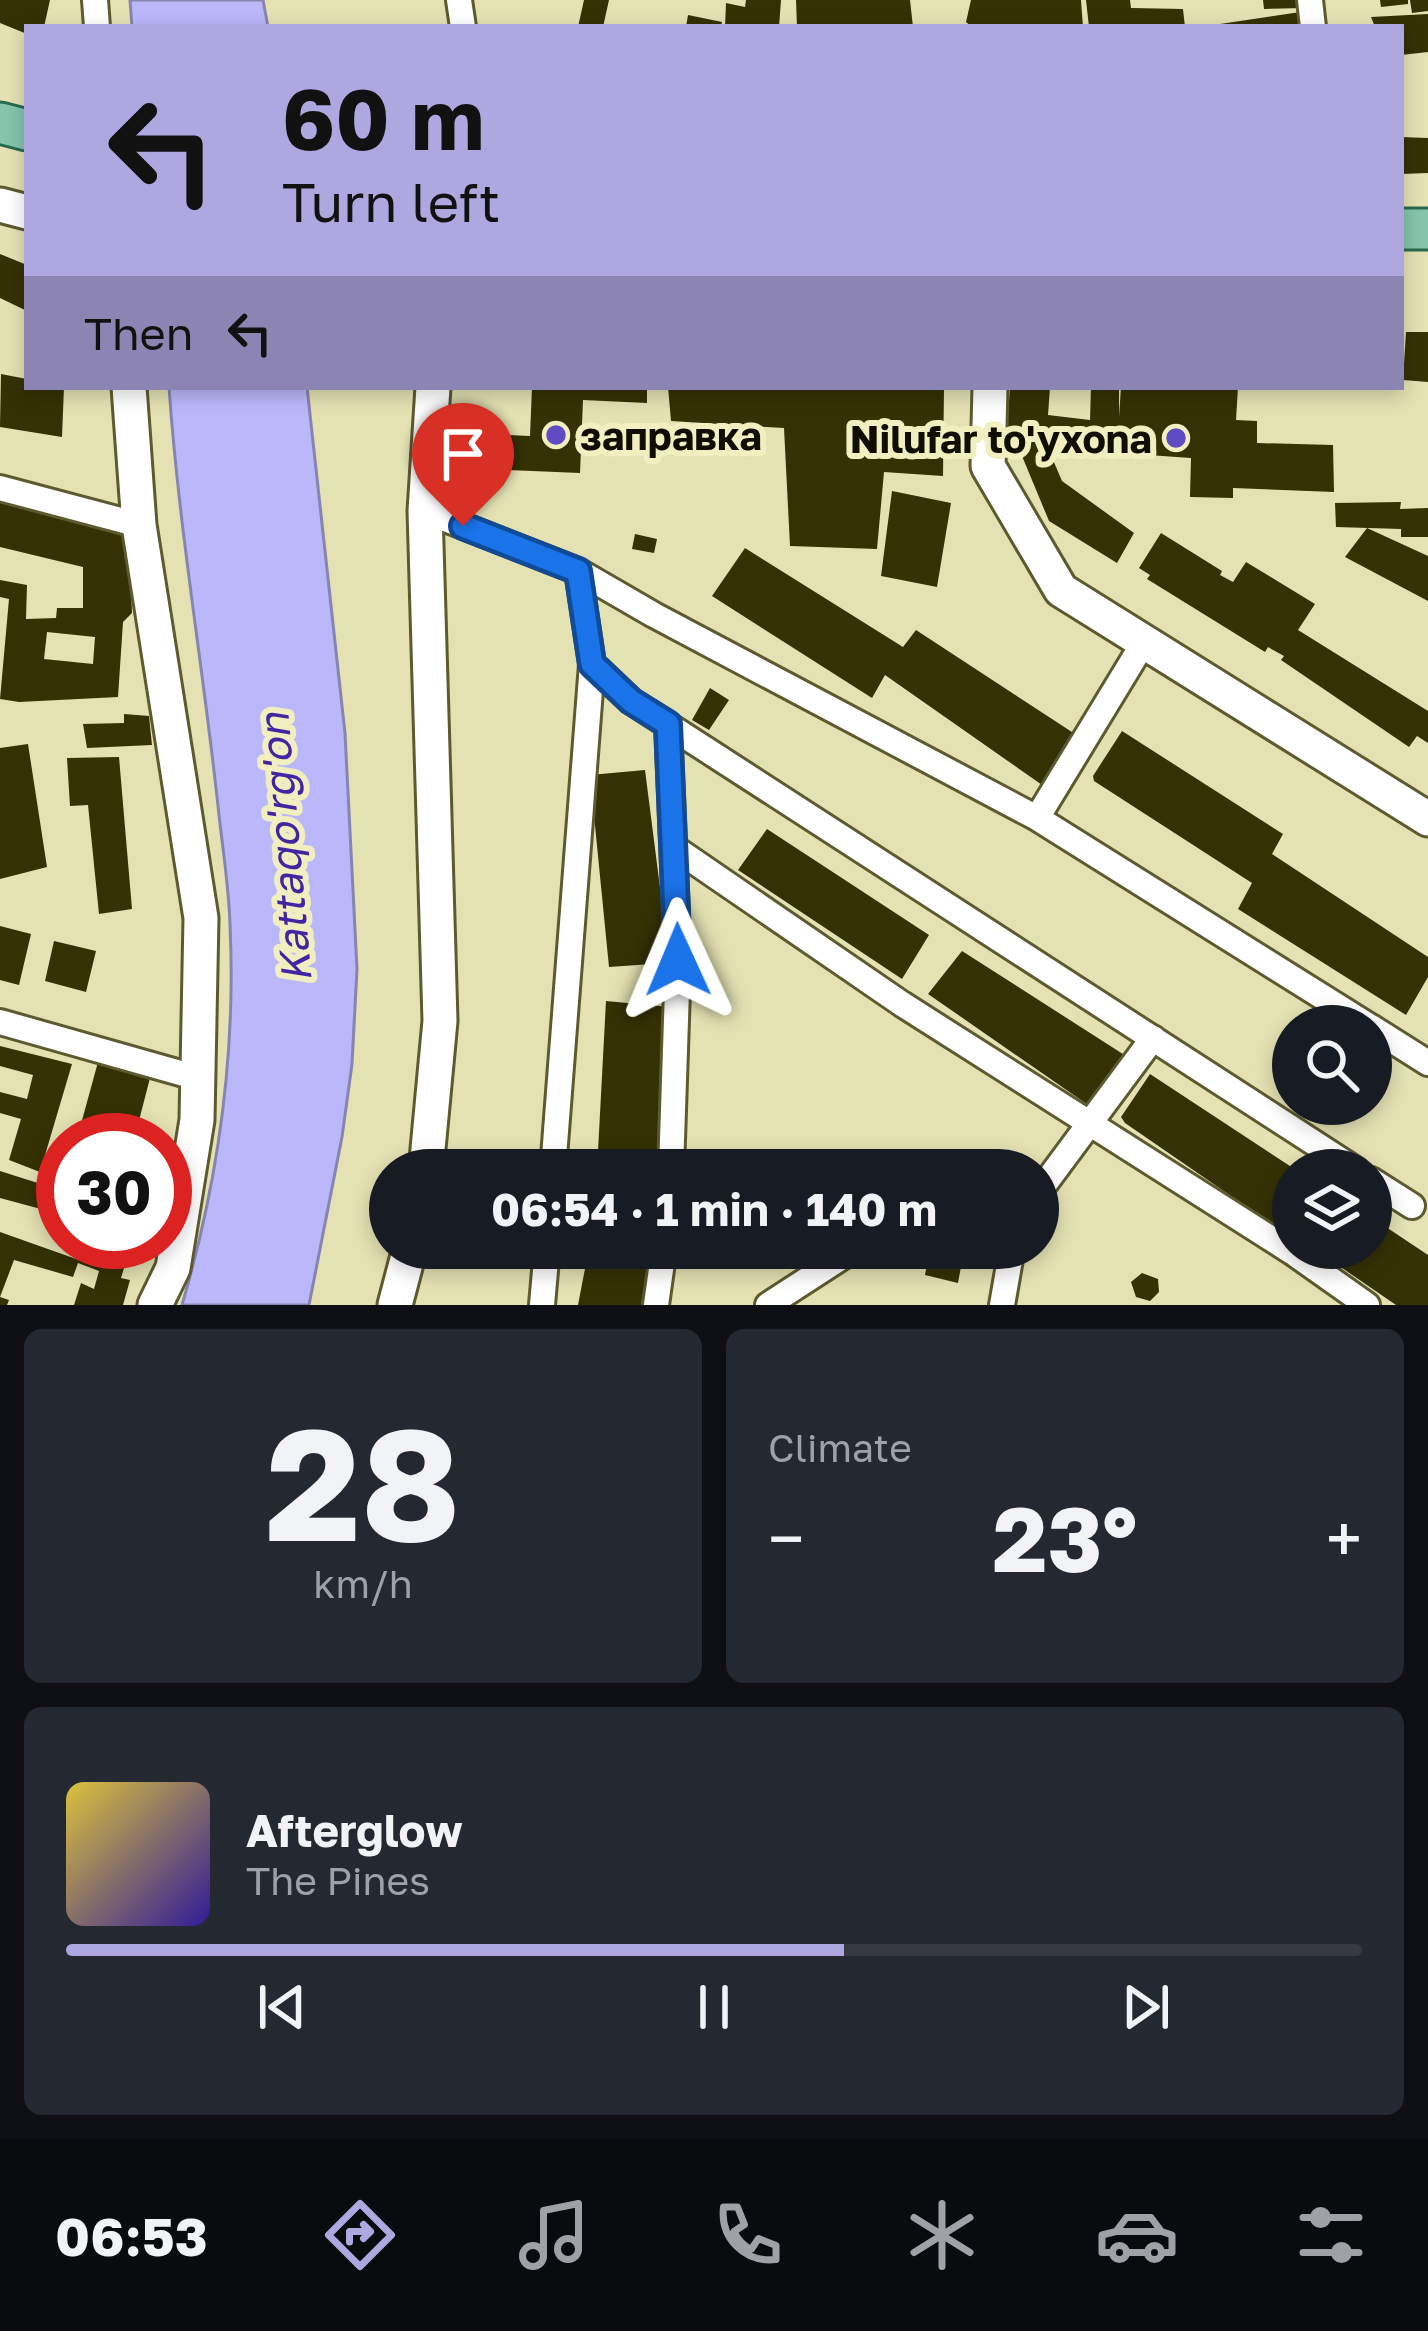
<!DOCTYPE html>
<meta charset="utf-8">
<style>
:root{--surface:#171b24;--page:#242831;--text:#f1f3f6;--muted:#9ea1a6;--line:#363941;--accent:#afa7e0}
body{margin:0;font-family:"Golos Text",sans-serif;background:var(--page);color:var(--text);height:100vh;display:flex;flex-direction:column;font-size:45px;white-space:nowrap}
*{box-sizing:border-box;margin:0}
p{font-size:39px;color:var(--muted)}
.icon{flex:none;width:66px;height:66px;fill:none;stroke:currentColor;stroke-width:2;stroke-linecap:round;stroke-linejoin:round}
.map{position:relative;height:1305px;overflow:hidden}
.details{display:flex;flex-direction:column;gap:24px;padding:24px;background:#0d0f14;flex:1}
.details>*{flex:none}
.top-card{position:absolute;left:24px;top:24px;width:1380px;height:366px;border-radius:0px;box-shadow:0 6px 18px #0003;background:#afa7e0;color:#111;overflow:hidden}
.tools{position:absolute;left:1272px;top:1005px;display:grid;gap:24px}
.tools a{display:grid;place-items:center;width:120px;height:120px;border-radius:50%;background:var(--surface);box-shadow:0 6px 18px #0003;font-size:60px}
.speed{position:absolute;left:36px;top:1113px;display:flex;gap:24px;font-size:60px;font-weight:700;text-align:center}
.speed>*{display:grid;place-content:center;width:156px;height:156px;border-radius:50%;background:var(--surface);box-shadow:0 6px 18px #0003;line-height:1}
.speed .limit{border:18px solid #d22;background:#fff;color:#111}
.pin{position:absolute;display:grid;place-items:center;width:102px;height:102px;color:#fff;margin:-123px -51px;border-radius:50% 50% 50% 0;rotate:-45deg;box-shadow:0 0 12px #0007}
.pin .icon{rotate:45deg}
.me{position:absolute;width:132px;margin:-66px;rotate:359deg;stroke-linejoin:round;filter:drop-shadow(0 0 9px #0008)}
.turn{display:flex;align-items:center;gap:42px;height:252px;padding:0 60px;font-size:54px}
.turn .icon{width:156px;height:156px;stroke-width:2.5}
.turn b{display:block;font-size:84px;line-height:102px}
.then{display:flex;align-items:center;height:114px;padding:0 60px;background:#0003;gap:24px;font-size:45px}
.big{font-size:90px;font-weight:700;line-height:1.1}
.details .widget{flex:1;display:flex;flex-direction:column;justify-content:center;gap:18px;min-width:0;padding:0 42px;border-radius:18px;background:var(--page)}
.details .dial{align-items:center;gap:0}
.dial b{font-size:156px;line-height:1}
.song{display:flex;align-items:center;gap:36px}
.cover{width:144px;height:144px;border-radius:18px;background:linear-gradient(135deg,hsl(50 70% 55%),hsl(250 70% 35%))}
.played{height:12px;border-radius:6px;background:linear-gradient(90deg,var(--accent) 60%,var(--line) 60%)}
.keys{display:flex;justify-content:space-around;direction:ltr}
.heat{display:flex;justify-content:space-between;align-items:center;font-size:66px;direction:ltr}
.details .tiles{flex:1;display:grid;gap:24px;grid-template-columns:1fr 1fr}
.widget:last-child{grid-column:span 2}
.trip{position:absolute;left:369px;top:1149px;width:690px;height:120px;border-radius:60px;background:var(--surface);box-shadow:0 6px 18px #0003;font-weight:700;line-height:120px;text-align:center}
.dock{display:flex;height:192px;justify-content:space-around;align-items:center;background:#090b0e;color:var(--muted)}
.dock .icon{width:84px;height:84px}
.dock .selected{color:var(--accent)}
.dock b{font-size:54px;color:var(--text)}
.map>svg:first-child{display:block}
.water{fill:#bab8fa;stroke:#8785af;stroke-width:3}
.building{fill:#343104;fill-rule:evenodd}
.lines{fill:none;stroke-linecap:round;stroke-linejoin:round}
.street-casing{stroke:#5d5a30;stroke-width:30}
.secondary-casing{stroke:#5d5a30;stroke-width:39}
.primary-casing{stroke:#266b4e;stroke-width:45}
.street{stroke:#fff;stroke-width:24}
.secondary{stroke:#fff;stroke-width:33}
.primary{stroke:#85c4ad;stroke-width:39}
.route-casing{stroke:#114b97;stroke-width:30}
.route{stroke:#1a73e8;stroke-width:21}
.poi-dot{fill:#5f4bc4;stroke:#f1efc0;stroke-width:4.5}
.labels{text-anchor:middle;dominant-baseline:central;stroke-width:12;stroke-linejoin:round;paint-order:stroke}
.poi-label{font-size:39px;font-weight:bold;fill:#0f0e01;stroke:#f1efc0;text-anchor:start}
.water-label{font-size:42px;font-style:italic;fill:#4325a1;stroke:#f1efc0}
</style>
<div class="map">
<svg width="1428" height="1305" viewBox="0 0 1428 1305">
<rect width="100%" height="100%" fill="#e4e2b3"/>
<path class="water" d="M130,0h133l5,27h-136z
M169,387h138l38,346 12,236 -5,95 -10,73 -33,168h-127c36,-123 54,-252 48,-380 -1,-37 -7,-74 -11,-110 -15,-143 -40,-284 -50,-428z"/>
<path class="building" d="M0,0h50l-6,27h-17v7l-27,-11z
M584,0h25l-6,27h-25z
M746,0h35l-2,27h-54l1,-24 19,4z
M796,0h114l3,27h-116z
M971,0h110l2,27h-111l-6,-5z
M1086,0h44l1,8 52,1 2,18h-96z
M1263,0h41v8l-40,1z
M1380,0h28v4l-27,3z
M1410,0h18v11l-16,2z
M1307,11l2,16h-89v-3z
M1428,14v38l-27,3v-28h-26l-4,-10z
M688,15l34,7 -1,5h-35z
M1401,137l27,1v35l-27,1z
M0,254l27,11v46l-27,-13z
M1406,332h22v50l-25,-2z
M1,374l26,5v8h37l-2,50 -62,-10z
M532,387h115v16l-64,-3 -3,73 -94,-4 1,-35 43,2z
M668,387h276l-1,89 -59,-4 -7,77 -87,-3 -6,-118 -113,-7z
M1010,387h40l-2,28 42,5 1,-33h28v30l2,-30h117l-2,33 21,1v22l76,2 1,47 -101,-4v10l-43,-1 1,-39 -143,-10 14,33 72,52 -17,30 -68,-42 -32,-77 -10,-15z
M892,491l59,12 -14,84 -56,-11z
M0,496l129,39 3,78 -9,9 -5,75 -99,5 -19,-3 9,-100 -9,-2v-17l27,5 -1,34 30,-1 1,-10h26v-41l-83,-20zM47,632l48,5 -2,27 -49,-5z
M1401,502l-1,7 28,-1v29h-27v-8l-65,-2 -1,-24z
M1367,528l61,28v45l-83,-44z
M1161,533l61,38 -2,4 13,7 13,-20 69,42 -17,26 130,81v32l-11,-7 -8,11 -128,-87 3,-4 -16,-9 -3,5 -118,-73 3,-4 -11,-7z
M635,534l22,5 -3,14 -22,-4z
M745,548l158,99 13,-17 159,104 -30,53 -160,-112 -13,23 -160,-102z
M710,688l19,12 -20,30 -17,-10z
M124,714l25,2 3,29 -65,3 -4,-24 41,-1z
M1122,731l161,103 -11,20 156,103v20l-22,38 -168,-106 14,-26 -158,-102 -1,-5z
M28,744l19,123 -47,12v-131z
M119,757l13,152 -33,5 -11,-109 -18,1 -3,-48z
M645,770l24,188h-4l1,5 -57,4 -19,-192z
M767,829l162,106 -27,44 -164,-109z
M0,926l31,8 -12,51 -19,-5z
M54,941l42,10 -10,41 -41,-11z
M962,951l164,105 -35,51 -163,-113z
M606,1001l64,6 -11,163h-62z
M0,1046l72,18 -32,108 -31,-12 12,-41 -21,-6v-21l27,7 6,-24 -33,-9z
M98,1062l52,16 -16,62 -53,-16z
M1150,1074l143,94v42l-14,19 -154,-106 -4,-6z
M0,1171l63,20v24l-63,-17z
M1371,1217l57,38v50h-32l-83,-57h58z
M0,1232l79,28 5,-14 19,4 3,-8h26l-11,36 9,2 -7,25h-49l7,-22 13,6 5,-18 -21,-8 -5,14 -59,-17 -14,37 9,3 -2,5h-7z
M589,1248h63l-11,57h-63z
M929,1253l33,8 -4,22 -33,-8z
M1142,1273l16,6 1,13 -9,9 -14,-4 -5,-15z"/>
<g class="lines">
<g class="street-casing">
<path id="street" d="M95,0l2,27
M459,0l4,27
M1310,0l3,27
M0,488l139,37
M425,511l153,60 76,44 383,203 332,208
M578,571l14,93 39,37 725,469
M668,725l10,235 -7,210
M1037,818l107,-176
M676,849l226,155 390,248 75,53
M0,1022l198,56
M1371,1027l57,36
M553,1170l39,-506
M1371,1180l41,26
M1038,1193l115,-155
M542,1305l5,-57
M656,1305l8,-57
M768,1305l74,-48 6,-9
M1002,1305l10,-57"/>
</g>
<g class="secondary-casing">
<path id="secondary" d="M0,205l27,7
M129,387l10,138 62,393 -4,202 -24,148 -18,37
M990,387l-2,79 73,124 367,229
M426,1170l14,-149 -15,-510 8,-124
M395,1305l15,-57"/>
</g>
<g class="primary-casing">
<path id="primary" d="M0,123l27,7
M1401,229h27"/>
</g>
<use href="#street" class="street"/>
<use href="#secondary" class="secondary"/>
<use href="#primary" class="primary"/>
</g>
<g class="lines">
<g class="route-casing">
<path id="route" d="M463,526l115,45 14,93 39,37 37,23 10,236"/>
</g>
<use href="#route" class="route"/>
</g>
<g class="poi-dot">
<circle cx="556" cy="435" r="12"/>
<circle cx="1176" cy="438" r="12"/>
</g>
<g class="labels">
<g class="poi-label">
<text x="580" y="435">заправка</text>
<text x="1152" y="438" text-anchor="end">Nilufar to'yxona</text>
</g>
<g class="water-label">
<text transform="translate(284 848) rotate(-95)">Kattaqo'rg'on</text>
</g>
</g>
</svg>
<div class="tools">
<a><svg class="icon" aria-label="search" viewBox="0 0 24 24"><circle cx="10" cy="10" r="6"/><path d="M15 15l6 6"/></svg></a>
<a><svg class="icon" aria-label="layers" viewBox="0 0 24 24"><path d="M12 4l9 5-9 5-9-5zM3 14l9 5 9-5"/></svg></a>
</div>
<div class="speed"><div class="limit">30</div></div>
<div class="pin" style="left:463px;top:526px;background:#d93025"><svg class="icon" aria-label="arrive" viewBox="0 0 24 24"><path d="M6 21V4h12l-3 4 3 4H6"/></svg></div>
<svg class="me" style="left:678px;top:960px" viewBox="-20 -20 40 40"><path d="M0-17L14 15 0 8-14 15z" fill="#1a73e8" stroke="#fff" stroke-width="4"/></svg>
<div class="trip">06:54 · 1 min · 140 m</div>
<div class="top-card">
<div class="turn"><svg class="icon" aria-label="left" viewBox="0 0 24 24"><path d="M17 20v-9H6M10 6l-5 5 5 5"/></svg><div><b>60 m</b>Turn left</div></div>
<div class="then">Then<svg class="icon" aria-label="left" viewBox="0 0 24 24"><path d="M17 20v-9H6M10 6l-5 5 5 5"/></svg></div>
</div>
</div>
<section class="details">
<div class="tiles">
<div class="widget dial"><b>28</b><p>km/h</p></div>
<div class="widget"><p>Climate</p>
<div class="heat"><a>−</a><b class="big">23°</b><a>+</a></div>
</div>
<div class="widget">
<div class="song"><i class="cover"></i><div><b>Afterglow</b><p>The Pines</p></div></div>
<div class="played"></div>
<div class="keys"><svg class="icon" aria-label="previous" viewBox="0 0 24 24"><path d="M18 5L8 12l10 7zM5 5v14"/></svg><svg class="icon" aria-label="pause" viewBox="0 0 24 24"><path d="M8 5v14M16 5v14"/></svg><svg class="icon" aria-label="next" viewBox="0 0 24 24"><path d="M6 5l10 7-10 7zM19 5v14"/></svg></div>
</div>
</div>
</section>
<nav class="dock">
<b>06:53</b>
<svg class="icon selected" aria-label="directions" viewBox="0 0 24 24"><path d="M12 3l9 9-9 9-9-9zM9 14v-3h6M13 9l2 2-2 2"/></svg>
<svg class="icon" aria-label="music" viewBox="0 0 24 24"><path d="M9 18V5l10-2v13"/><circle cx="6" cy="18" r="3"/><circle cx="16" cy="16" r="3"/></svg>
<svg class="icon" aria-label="phone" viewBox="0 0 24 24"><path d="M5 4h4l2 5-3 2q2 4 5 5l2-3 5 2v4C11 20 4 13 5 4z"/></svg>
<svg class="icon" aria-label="climate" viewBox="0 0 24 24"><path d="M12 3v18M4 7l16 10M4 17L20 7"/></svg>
<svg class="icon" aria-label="car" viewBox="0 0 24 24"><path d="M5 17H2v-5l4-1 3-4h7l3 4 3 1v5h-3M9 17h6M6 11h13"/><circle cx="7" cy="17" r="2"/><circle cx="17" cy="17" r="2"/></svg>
<svg class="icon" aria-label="filters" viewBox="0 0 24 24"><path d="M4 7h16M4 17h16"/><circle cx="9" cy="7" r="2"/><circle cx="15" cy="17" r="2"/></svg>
</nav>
